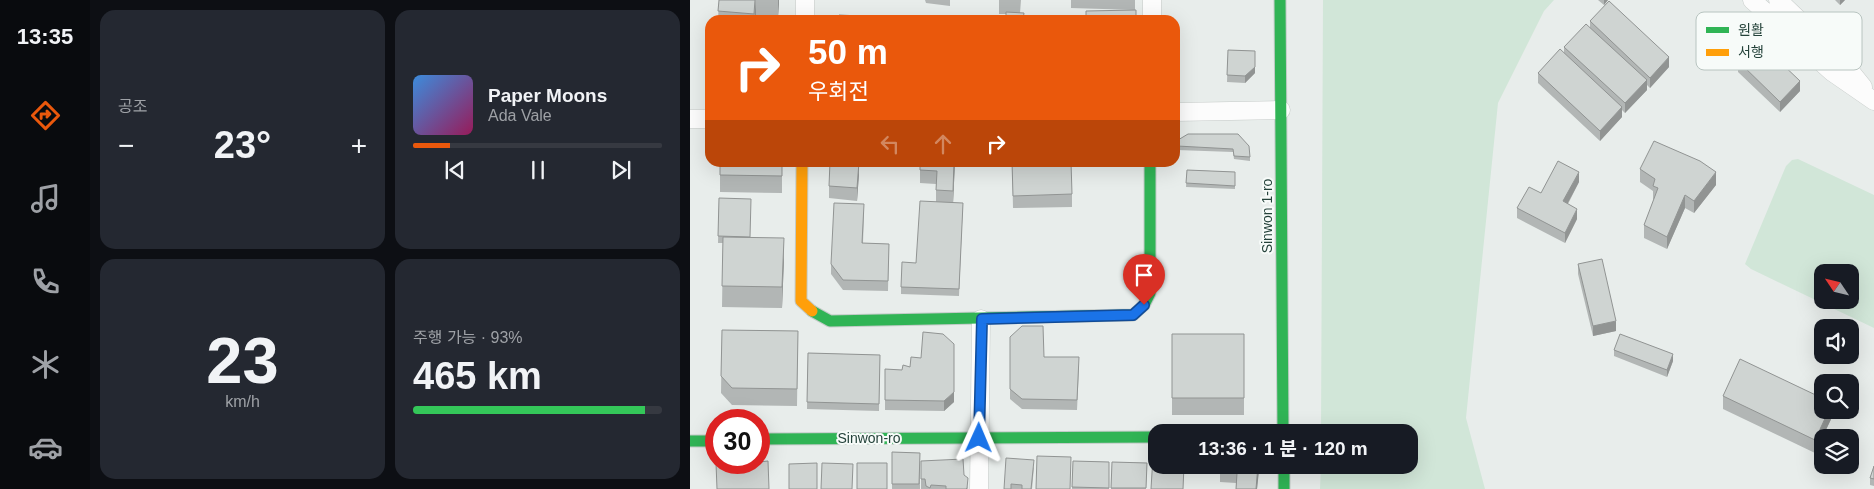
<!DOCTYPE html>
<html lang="ko">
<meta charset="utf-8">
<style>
:root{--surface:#171b24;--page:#242831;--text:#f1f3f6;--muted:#9ea1a6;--line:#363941;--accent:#ea580c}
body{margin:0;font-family:Helvetica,"Noto Sans KR",sans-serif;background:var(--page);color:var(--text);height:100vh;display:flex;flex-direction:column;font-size:19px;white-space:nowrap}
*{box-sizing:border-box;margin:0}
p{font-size:16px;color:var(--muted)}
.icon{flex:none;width:28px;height:28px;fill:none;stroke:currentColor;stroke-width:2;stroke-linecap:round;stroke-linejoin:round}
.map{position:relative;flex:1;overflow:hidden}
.drawer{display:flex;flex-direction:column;gap:10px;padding:10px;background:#0d0f14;width:600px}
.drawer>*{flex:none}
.top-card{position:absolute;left:15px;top:15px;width:475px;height:152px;border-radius:15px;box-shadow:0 5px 20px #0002;background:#ea580c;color:#fff;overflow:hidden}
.needle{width:32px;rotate:305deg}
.controls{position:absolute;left:1124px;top:264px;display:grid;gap:10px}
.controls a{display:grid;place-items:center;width:45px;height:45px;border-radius:10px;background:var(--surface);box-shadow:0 5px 20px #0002;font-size:25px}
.speed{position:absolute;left:15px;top:409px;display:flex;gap:10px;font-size:25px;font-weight:700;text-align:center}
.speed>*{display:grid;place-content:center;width:65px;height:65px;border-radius:50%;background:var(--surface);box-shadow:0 5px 20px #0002;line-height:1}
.speed .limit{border:8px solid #d22;background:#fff;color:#111}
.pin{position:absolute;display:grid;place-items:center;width:42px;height:42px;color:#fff;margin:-51px -21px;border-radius:50% 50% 50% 0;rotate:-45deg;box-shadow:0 0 5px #0007}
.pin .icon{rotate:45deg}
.me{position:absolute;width:55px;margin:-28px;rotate:1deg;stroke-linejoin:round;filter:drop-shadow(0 0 4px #0008)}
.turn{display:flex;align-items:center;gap:18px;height:105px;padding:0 20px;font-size:22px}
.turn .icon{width:65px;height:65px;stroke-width:2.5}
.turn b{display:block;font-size:35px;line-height:42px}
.lanes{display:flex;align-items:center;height:48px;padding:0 20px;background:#0003;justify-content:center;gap:25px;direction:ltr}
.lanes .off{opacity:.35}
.big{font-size:38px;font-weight:700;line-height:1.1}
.drawer .card{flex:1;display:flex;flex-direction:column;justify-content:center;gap:8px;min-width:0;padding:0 18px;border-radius:15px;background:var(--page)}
.drawer .dial{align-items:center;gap:0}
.dial b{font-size:65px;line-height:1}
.song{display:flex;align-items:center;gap:15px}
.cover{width:60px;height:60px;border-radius:8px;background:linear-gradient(135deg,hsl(210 70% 55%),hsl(330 70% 35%))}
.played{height:5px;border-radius:2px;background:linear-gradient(90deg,var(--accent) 15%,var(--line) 15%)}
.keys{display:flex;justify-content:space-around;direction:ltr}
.heat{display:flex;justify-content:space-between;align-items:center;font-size:28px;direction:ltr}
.charge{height:8px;border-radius:4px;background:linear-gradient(90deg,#34c759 93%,var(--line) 0)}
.drawer .tiles{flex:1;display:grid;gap:10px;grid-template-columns:repeat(2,1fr)}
.trip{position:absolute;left:458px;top:424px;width:270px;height:50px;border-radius:15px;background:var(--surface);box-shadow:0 5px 20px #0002;font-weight:700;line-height:50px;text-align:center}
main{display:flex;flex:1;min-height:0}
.tab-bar{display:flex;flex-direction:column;width:90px;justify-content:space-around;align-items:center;background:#090b0e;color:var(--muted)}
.tab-bar .icon{width:35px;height:35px}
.tab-bar .selected{color:var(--accent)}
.tab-bar b{font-size:22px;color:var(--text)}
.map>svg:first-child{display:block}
.green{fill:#d1e6d8;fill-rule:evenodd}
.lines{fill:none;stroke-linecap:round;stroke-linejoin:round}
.street-casing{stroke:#c5cac8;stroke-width:19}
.fast-casing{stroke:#c3cbc8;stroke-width:13}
.slow-casing{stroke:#c3cbc8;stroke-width:13}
.street{stroke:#fcfcfc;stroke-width:18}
.fast{stroke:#30b455;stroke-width:11}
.slow{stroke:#ff9f0a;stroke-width:11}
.wall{fill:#b2b6b5}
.shaded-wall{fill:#919493}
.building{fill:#cfd4d2;stroke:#919493}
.route-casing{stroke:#114b97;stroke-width:12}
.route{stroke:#1a73e8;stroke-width:9}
.labels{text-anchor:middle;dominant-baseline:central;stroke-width:4;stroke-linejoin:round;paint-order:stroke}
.street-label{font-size:14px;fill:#24423a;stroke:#f7fbf9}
.key{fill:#f7fbf9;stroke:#b8c4c0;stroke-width:1}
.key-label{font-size:14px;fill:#24423a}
</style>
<main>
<nav class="tab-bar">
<b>13:35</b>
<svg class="icon selected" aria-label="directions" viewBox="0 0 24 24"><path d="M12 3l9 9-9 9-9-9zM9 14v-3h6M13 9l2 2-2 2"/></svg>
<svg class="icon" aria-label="music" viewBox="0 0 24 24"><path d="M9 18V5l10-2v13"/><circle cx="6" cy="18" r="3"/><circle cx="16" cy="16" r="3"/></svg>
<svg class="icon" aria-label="phone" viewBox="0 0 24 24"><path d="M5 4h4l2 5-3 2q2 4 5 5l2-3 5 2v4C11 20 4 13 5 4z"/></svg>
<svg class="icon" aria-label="climate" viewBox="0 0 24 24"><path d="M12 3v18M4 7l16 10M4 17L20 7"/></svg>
<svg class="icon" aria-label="car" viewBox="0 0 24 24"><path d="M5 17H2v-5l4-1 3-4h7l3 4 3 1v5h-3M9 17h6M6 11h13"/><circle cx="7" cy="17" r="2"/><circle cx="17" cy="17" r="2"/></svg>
</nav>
<section class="drawer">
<div class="tiles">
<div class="card"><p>공조</p>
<div class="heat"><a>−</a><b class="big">23°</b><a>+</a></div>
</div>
<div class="card">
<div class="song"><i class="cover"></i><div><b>Paper Moons</b><p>Ada Vale</p></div></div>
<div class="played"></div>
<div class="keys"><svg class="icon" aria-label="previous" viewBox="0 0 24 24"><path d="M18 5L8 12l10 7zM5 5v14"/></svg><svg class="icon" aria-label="pause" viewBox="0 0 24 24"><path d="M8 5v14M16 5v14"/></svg><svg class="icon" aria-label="next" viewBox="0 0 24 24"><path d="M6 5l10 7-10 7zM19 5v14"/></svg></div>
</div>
<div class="card dial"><b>23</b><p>km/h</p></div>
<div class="card"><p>주행 가능 · 93%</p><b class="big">465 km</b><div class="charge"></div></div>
</div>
</section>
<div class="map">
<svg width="1184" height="489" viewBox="0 0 1184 489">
<rect width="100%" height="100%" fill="#e8edeb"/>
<path class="green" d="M633,0h231l-10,11 -46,92 -32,315 19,71h-165l1,-24h88v-33h-88z
M1108,159l76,36v133l-123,-59 -6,-5 41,-98 6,-6zM1132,272h28v28h-28z"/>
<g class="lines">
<g class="street-casing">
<path id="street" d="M1062,0l80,72 42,29
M1088,0l64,61 21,26
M115,20v-20
M462,20v-20
M485,112l106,-2
M0,119h20
M289,489l2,-170"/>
</g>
<g class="fast-casing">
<path id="fast" d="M590,0l3,432
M122,311l18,10 303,-6 11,-10 6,-12v-131
M69,439l397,-2
M0,441h26
M594,465v24"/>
</g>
<g class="slow-casing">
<path id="slow" d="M112,162l-1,139 11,10"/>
</g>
<use href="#street" class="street"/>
<use href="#fast" class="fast"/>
<use href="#slow" class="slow"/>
</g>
<path class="wall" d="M29,0h60l-1,17 -22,-1 -1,4h-37z
M235,0h25v6l-24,-3z
M309,0h22l-1,13 -14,1h-7z
M381,0h64v10l-64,-2z
M908,0h10l-4,5z
M1145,0h10l-5,5z
M900,21l79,46 -19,21 -3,-3v5l-22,23 -3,-3v7l-22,24 -62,-58v-10l26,-20v-6l26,-20z
M538,50l27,1v22l-10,10 -18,-1z
M1048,61l62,30 -20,21 -42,-40z
M548,134l12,23v4l-16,-2 -1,-7 -56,-2v-4z
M30,162h62v31l-62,-1z
M230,162h35l-2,41h10l-4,93 -58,-2v-7l15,-24 20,-61v-18l-16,-1z
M322,162l60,32v13l-59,1z
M950,169l76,16 -22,28 -9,-5 -18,41 -23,-11v-13l10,-26h-1v-8l-13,-9z
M497,170l48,2v17l-49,-2z
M169,174l-2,27 -28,-3v-12z
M889,182l-11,22 9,15 -12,24 -48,-25v-10l24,-15z
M29,198l31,39 34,22 -2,49 -60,-1 1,-64h-5z
M174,214l-1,29 26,1 -1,47 -45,-1 -12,-16v-10z
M888,264l38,67 -23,5 -15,-62z
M32,330l76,1 -1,75 -65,-1 -11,-12z
M482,334h72v81h-72z
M320,337l34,20 35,10 -2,43 -55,-1 -12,-10z
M924,350l59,11 -6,16 -53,-21z
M118,353l72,2 -1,56 -72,-2z
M195,369l17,1 52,32 -10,9 -59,-1z
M1033,396l110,14v5l-18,38 -92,-44z
M202,452l28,1v36h-28z
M231,461l43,14 4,14h-47z
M383,461l36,1v27h-37z
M422,462l35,1 -1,26h-35z
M569,465l-2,24h-21v-6l-16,-1v-10z
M1184,466v20l-4,-1v-7z
M344,467l-2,22h-28z"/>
<path class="shaded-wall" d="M66,0v16l-1,4h-1z
M88,0h1v4l-1,13z
M914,0h4l-4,5z
M1150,0h5l-5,5z
M979,57v10l-19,21v-10z
M565,67v6l-10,10v-7z
M957,80v10l-22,23v-10z
M1110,81v10l-20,21v-10z
M932,107v10l-22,24v-10z
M169,162v12l-2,27v-13z
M264,162h1l-2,42v-13z
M889,172v10l-16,30v-11z
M1026,172v13l-22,28v-12z
M995,195v13l-18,41v-12z
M887,209v10l-12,24v-10z
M94,238v21l-2,49v-21z
M926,321v10l-23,5v-10z
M983,354v7l-6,16v-7z
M264,392v10l-10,9v-10z
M1139,410h4v5l-18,38v-13z
M568,465l1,6 -2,18h-1z"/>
<path class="building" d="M29,0h36l-1,14 -36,-3z
M919,1l60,56 -19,21 -60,-57z
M446,10v10h-50v-9z
M316,12l18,1 -1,7h-17z
M149,15l21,1v4h-21z
M32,19l33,1h-33z
M896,24l61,56 -22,23 -61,-56z
M1068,41l42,40 -20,21 -42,-41z
M870,49l62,58 -22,24 -62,-58z
M538,50l27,1v16l-10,9 -18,-1z
M498,134h50l11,12 1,11 -16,-1 -1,-7 -56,-3 1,-6z
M964,141l46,20 16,11 -22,29 -9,-6 -18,42 -23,-12 14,-37 -5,-2 2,-7 -15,-10z
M868,161l21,11 -16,29 14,8 -12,24 -48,-25 12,-21 12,6z
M30,162h62v14l-62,-1z
M140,162h29l-2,26 -28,-2z
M230,162h34l-1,29 -17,-1 1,-19 -17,-1z
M322,162h59l1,32 -59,2z
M497,170l48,2v14l-49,-3z
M29,198l32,1 -1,38 -32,-1z
M230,201l43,2 -4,86 -58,-2 1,-25 14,1z
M144,203l30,1 -2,39 27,1 -1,37 -45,-1 -12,-16z
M33,237l61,1 -2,49 -60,-1z
M912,259l14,62 -23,5 -15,-62z
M332,326h21l1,31h35l-2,43 -55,-1 -12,-10v-52z
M32,330l76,1 -1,58 -65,-1 -11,-12z
M233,332l20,2 11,10v48l-10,9 -59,-1v-31l17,1 1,-5 7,2 1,-10 10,1z
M482,334h72v64h-72z
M930,334l53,20 -6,16 -53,-20z
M118,353l72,2 -1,49 -72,-2z
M1050,359l82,39v12h7l-14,30 -92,-44z
M202,452l28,1 -1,31h-27z
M347,456l34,1 -1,32h-34z
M463,456h3v9h28l-1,24h-32z
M316,458l28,2 -3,29h-9v-4l-11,-1v5h-7z
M273,459l1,16 4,3 -1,10 -1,1h-20v-3l-15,-1 -1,3 -4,-2 -1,-7h-4v-18z
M78,461l1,28h-52l-1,-26 43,-1z
M383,461l36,1v26l-37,-1z
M422,462l35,1 -1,25h-35z
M127,463v26h-28v-25z
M132,463l31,1 -1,25h-31z
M167,463h30v26h-30z
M531,465h37l-2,24h-20l1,-16 -17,-1z
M1184,466v13l-4,-1z"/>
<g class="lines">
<g class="route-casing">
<path id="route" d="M289,438l3,-119 151,-4 11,-10"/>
</g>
<use href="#route" class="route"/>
</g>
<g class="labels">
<g class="street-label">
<text transform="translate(577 216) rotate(-90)">Sinwon 1-ro</text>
<text x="179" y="438">Sinwon-ro</text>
</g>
</g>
<rect x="1006" y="12" width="166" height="58" rx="8" class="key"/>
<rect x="1016" y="27" width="23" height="6" fill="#30b455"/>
<rect x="1016" y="49" width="23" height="7" fill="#ff9f0a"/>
<g class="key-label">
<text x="1048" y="35">원활</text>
<text x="1048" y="57">서행</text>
</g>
</svg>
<div class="controls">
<a><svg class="needle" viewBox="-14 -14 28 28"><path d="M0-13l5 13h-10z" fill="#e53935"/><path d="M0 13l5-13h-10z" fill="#9ea1a6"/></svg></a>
<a><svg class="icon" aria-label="sound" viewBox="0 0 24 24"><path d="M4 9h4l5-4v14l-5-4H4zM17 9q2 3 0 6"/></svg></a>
<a><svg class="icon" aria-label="search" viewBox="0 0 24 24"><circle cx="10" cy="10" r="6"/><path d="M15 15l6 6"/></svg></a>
<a><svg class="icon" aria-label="layers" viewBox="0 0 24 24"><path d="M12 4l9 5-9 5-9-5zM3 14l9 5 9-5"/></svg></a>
</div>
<div class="speed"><div class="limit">30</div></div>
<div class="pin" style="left:454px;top:305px;background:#d93025"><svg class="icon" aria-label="arrive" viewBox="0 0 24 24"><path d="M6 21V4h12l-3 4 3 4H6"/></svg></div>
<svg class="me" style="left:289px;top:438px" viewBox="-20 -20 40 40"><path d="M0-17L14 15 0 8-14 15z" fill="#1a73e8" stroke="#fff" stroke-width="4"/></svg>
<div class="trip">13:36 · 1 분 · 120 m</div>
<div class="top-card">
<div class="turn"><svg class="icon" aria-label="right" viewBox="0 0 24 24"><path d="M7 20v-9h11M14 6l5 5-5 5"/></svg><div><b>50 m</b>우회전</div></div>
<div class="lanes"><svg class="icon off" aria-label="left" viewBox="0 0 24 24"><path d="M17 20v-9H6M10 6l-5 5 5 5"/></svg><svg class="icon off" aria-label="ahead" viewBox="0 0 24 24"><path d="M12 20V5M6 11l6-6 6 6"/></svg><svg class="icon" aria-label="right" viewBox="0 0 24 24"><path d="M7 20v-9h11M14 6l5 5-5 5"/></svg></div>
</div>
</div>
</main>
